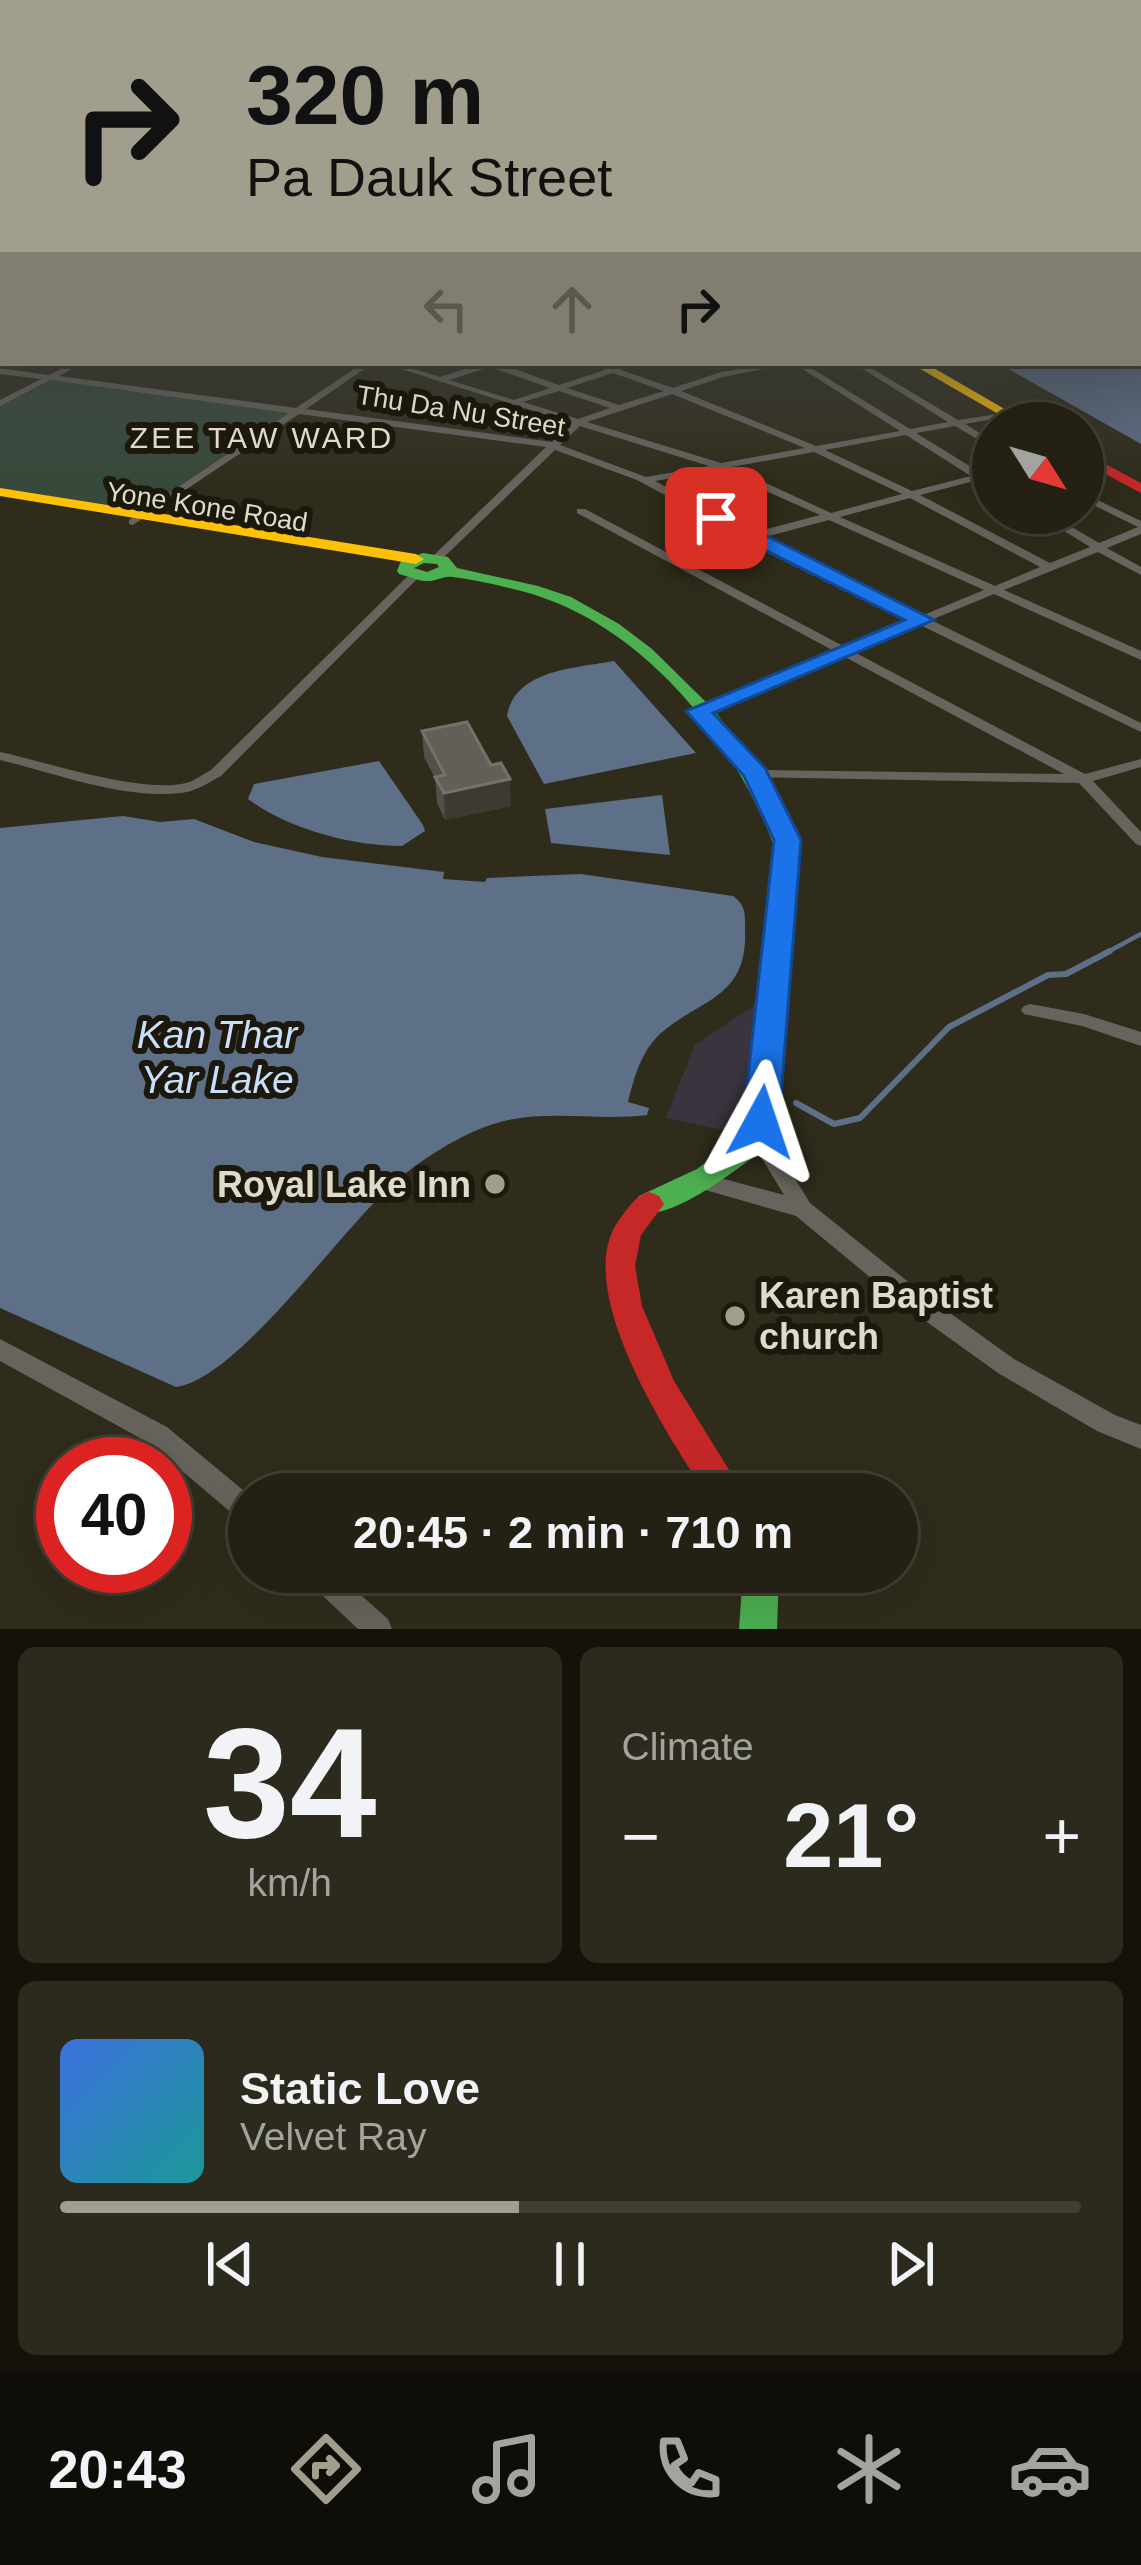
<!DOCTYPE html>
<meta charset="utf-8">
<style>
:root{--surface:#242114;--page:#2c291d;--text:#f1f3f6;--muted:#a3a3a0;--line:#413e34;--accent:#a29e8d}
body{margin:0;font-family:Helvetica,sans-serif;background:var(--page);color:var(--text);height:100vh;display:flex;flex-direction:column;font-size:45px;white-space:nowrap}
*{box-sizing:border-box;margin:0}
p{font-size:39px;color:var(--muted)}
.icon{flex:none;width:66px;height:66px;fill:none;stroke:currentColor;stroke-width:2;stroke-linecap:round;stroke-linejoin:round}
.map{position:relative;height:1629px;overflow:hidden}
.drawer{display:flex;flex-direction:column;gap:18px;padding:18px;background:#14120b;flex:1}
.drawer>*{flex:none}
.hud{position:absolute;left:0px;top:0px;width:1143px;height:366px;box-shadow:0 12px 48px #0002,0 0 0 3px var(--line);background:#a29e8d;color:#111;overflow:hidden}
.needle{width:78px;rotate:127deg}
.tools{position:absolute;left:972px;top:402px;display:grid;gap:24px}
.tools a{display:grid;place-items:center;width:132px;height:132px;border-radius:50%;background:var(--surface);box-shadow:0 12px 48px #0002,0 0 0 3px var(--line);font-size:60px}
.speed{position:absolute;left:36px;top:1437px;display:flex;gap:24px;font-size:60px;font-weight:700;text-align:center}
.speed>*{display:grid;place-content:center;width:156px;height:156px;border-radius:50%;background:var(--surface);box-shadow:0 12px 48px #0002,0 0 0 3px var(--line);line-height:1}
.speed .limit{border:18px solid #d22;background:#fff;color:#111}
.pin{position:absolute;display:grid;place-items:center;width:102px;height:102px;color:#fff;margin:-51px;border-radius:24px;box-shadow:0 6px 18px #0006}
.me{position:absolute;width:132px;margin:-66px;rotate:5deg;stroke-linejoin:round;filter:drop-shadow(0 0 9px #0008)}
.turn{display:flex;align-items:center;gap:42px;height:252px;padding:0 48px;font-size:54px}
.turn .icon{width:156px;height:156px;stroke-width:2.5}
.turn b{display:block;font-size:84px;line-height:102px}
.lanes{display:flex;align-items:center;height:114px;padding:0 48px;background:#0003;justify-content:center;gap:60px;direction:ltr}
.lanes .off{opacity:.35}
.big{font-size:90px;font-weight:600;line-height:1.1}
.drawer .widget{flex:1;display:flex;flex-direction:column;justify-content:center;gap:18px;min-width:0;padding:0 42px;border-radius:18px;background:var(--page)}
.drawer .dial{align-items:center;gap:0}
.dial b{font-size:156px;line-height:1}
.song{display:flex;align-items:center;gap:36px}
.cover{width:144px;height:144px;border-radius:18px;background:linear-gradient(135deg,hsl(220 70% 55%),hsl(180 70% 35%))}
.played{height:12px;border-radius:6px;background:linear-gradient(90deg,var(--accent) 45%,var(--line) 45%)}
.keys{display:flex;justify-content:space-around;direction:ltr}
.heat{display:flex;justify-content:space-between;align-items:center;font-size:66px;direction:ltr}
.drawer .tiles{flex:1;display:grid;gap:18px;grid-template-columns:1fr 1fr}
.widget:last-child{grid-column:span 2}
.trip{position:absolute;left:228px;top:1473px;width:690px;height:120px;border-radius:60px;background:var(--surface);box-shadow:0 12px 48px #0002,0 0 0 3px var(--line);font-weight:600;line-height:120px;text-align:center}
.menu{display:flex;height:192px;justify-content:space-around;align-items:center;background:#0e0d08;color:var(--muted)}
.menu .icon{width:84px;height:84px}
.menu .active{color:var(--accent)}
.menu b{font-size:54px;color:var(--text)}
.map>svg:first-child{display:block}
.commercial{fill:#3b343f}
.green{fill:#37493b}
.water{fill:#5e6f88}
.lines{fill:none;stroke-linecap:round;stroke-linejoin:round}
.stream-far1{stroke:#5e6f88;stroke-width:4.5}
.stream{stroke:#5e6f88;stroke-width:6}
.street{fill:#67645d;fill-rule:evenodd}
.fast{fill:#4caf50;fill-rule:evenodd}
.slow{fill:#ffc107;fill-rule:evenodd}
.jam{fill:#c62828;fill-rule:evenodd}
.wall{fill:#534f4b}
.shaded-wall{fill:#3e3a32}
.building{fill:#625e58;stroke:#75716a;stroke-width:3}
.route{fill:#1a73e8;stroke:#114b97;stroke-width:3}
.poi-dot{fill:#a29e8d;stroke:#1c190c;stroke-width:4.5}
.labels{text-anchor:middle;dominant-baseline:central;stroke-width:12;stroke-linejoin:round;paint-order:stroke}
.far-street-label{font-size:27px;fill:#dfdbca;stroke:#1c190c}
.far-quarter-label{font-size:30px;letter-spacing:3px;fill:#dfdbca;stroke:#1c190c}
.near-poi-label{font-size:36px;font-weight:bold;fill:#dfdbca;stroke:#1c190c;text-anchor:end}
.near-water-label{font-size:39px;font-style:italic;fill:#c9ddfc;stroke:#1c190c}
</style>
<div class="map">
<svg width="1141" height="1629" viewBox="0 0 1141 1629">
<rect width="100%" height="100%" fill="#302c1b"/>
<path class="commercial" d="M761,1001l-12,114 -17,17 -66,-14 29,-73z"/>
<path class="green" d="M57,378l238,32 -151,105 -144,-23v-86z"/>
<path class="water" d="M1141,259v185l-143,-81h142z
M614,661l82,92 -152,31 -37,-68c8,-47 70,-48 107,-55z
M379,761l44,64 2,6 -23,15c-50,0 -114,-17 -154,-47l6,-15z
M662,795l8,60 -119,-12 -6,-34z
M123,816l37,6 34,-3 60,23 68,15 122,15 -1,7 42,3 2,-4 94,-4 152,22c13,9 12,18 12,33 3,69 -43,69 -84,104 -20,18 -27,45 -33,69l21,6 -2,7c-56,7 -111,-9 -165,13 -30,12 -61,32 -86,53 -54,47 -158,198 -220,206l-176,-79v-480z"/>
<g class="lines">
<path class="stream-far1" d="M1104,954l37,-20"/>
<path class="stream" d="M796,1103l38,21 26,-6 89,-91 99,-52 18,-1 44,-23"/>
<path class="street" d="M3,301v4l-3,1v-4z
M0,321h3v4h-3z
M73,363h10l-24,13 237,32 67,-45h10l-67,46 246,33 20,-19 -190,-60h13l45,14 43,-14h15l61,22 46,-15 -16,-7c8,0 13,2 21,3 8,1 18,-3 27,-3l-16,7 52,18 48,-16 53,-9h18l-69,14 -42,14 135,55 84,-15 -107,-68h10l107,66 38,-7 -95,-59h10l95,57 52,-8v4l-45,8 28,17v7l-38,-22 -39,7 65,40 12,-3v6l-5,1 5,4v7l-15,-8 -58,15 130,68 40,-16 -55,-34h13l51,30 39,-16 -55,-27v-7l58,28v13l-34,14 34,19v8l-43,-23 -94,38 137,61v9l-147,-66 -63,26 210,103v9l-221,-107 -66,27 231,122 56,-15v8l-48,14 48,51v14l-5,-2 -57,-61 -328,-6 -2,-3 2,-3 5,-1 308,4 -221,-118 -140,58h-10l-2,-3 2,-3 141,-57 -257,-138v-4h8l260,138 66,-27 -164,-81 -110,-59 -82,-30 -114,110h-8v-4l113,-109 -247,-33 -166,111 -4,-1v-4l160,-107 -238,-33 -51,26v-6l41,-21 -41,-5v-6l49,7zM490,367l60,21 -36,12 -65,-20zM613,373l51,18 -45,14 -52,-17zM559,391l51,17 -32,11 -55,-17zM672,394l133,54 -84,15 -134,-41zM580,426l129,40 -63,11 -86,-32zM906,435l65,41 -59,15 -87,-41zM814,452l88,42 -71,19 -100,-46zM719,470l101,45 -68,18 -97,-52zM910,498l130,69 -45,19 -155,-69zM829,520l155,70 -63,26 -160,-78z
M414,573l6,3 -2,2 -197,198c-11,6 -22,13 -34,16 -57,10 -132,-19 -187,-32v-8c46,10 142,42 186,31 9,-2 17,-9 25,-13l199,-196z
M1030,1004l54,10 57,18v14l-59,-20 -58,-12 -3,-4 3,-4z
M759,1129l7,3 44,71 112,90 92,66 101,56 26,10v24l-44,-18 -99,-58 -92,-66 -110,-91 -101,-29 -3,-6 3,-6 7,-2 82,22 -35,-58 3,-5z
M0,1339l167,88 82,68v29l-9,-4 -91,-77 -149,-82z
M303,1572h32l53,47 4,10h-34l-51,-48z"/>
<path class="fast" d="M423,553l25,4 9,11 81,18 33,11 48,27 33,25 62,61 54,75 32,72 -27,280 -4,8c-26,20 -98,78 -130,67l-5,-8 5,-8 58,-27 49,-37 32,-275c-39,-113 -133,-232 -253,-265 -23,-6 -49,-12 -72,-15 -10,-2 -17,5 -27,4 -8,0 -18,-5 -27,-7l-2,-3 4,-10zM424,563l13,1 2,3 -12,5 -13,-4z
M743,1572h36l-2,57h-38z"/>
<path class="slow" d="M910,363h15l104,60h-15z
M0,488l416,66 8,5 -8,5 -416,-68z"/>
<path class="jam" d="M1083,452l58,31v10l-58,-31z
M649,1192l10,4 5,8 -23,31 -6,31 7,40 32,75 70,113h-38c-38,-59 -140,-212 -84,-278 8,-11 14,-20 27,-24z"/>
</g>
<path class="wall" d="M422,731l69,34 20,41 -66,14 -8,-17 -2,-25 -11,-21z"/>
<path class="shaded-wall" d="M510,779l1,27 -66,14 -1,-27z"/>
<path class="building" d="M467,722l24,43 10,-2 9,16 -66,14 -9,-16 10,-2 -23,-44z"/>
<linearGradient id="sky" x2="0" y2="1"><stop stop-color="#1a180f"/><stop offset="0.53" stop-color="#484b4a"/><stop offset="1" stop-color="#484b4a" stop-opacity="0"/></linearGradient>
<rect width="1141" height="487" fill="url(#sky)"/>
<path class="route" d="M709,514h14l211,106 -221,93 52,55 36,72 -22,282 -5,10 -13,4 -12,-4 -6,-10 31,-282 -30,-64 -58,-65 219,-91 -196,-98z"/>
<g class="poi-dot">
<circle cx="495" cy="1184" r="12"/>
<circle cx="735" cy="1316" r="12"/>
</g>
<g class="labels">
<g class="far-street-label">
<text transform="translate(461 411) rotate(9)">Thu Da Nu Street</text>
<text transform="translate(207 507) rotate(9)">Yone Kone Road</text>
</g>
<g class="far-quarter-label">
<text x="262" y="437">ZEE TAW WARD</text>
</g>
<g class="near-poi-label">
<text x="471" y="1184">Royal Lake Inn</text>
<text x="759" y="1295" text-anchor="start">Karen Baptist<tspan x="759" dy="41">church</tspan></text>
</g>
<g class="near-water-label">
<text x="217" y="1034">Kan Thar<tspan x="217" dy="45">Yar Lake</tspan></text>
</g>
</g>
</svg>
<div class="tools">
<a><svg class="needle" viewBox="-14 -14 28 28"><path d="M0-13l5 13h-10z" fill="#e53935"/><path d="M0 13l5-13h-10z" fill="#a3a3a0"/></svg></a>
</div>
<div class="speed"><div class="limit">40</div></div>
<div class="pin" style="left:716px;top:518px;background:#d93025"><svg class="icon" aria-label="arrive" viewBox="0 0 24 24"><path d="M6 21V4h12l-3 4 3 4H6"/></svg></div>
<svg class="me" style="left:761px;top:1122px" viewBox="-20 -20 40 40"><path d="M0-17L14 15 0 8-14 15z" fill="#1a73e8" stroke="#fff" stroke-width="4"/></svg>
<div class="trip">20:45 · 2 min · 710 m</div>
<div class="hud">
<div class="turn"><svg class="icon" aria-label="right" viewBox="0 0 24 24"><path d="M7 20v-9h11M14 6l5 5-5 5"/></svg><div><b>320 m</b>Pa Dauk Street</div></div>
<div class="lanes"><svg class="icon off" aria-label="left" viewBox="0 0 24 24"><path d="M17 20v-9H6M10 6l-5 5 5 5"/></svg><svg class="icon off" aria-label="ahead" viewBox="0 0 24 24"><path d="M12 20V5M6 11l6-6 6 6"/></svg><svg class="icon" aria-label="right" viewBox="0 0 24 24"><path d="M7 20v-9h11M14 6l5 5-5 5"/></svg></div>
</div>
</div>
<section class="drawer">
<div class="tiles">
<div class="widget dial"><b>34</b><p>km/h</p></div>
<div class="widget"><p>Climate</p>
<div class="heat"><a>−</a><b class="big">21°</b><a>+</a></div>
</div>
<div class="widget">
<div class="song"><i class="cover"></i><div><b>Static Love</b><p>Velvet Ray</p></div></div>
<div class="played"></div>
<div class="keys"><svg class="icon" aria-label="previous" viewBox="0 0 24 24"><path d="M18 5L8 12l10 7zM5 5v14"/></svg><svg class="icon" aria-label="pause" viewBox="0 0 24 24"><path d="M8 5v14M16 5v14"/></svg><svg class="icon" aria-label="next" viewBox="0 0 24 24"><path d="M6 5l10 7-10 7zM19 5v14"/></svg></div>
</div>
</div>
</section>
<nav class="menu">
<b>20:43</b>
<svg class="icon active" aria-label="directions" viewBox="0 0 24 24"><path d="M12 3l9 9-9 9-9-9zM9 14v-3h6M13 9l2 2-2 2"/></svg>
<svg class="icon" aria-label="music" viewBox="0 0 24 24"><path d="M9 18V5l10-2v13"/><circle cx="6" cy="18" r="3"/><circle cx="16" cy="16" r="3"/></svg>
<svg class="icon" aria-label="phone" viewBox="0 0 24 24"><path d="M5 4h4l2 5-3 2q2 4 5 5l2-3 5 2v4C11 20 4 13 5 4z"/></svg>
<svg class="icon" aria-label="climate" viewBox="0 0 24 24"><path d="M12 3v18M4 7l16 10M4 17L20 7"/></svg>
<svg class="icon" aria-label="car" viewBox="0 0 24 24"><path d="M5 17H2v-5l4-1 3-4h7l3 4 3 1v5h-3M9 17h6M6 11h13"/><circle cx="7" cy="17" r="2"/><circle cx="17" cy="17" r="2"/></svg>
</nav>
